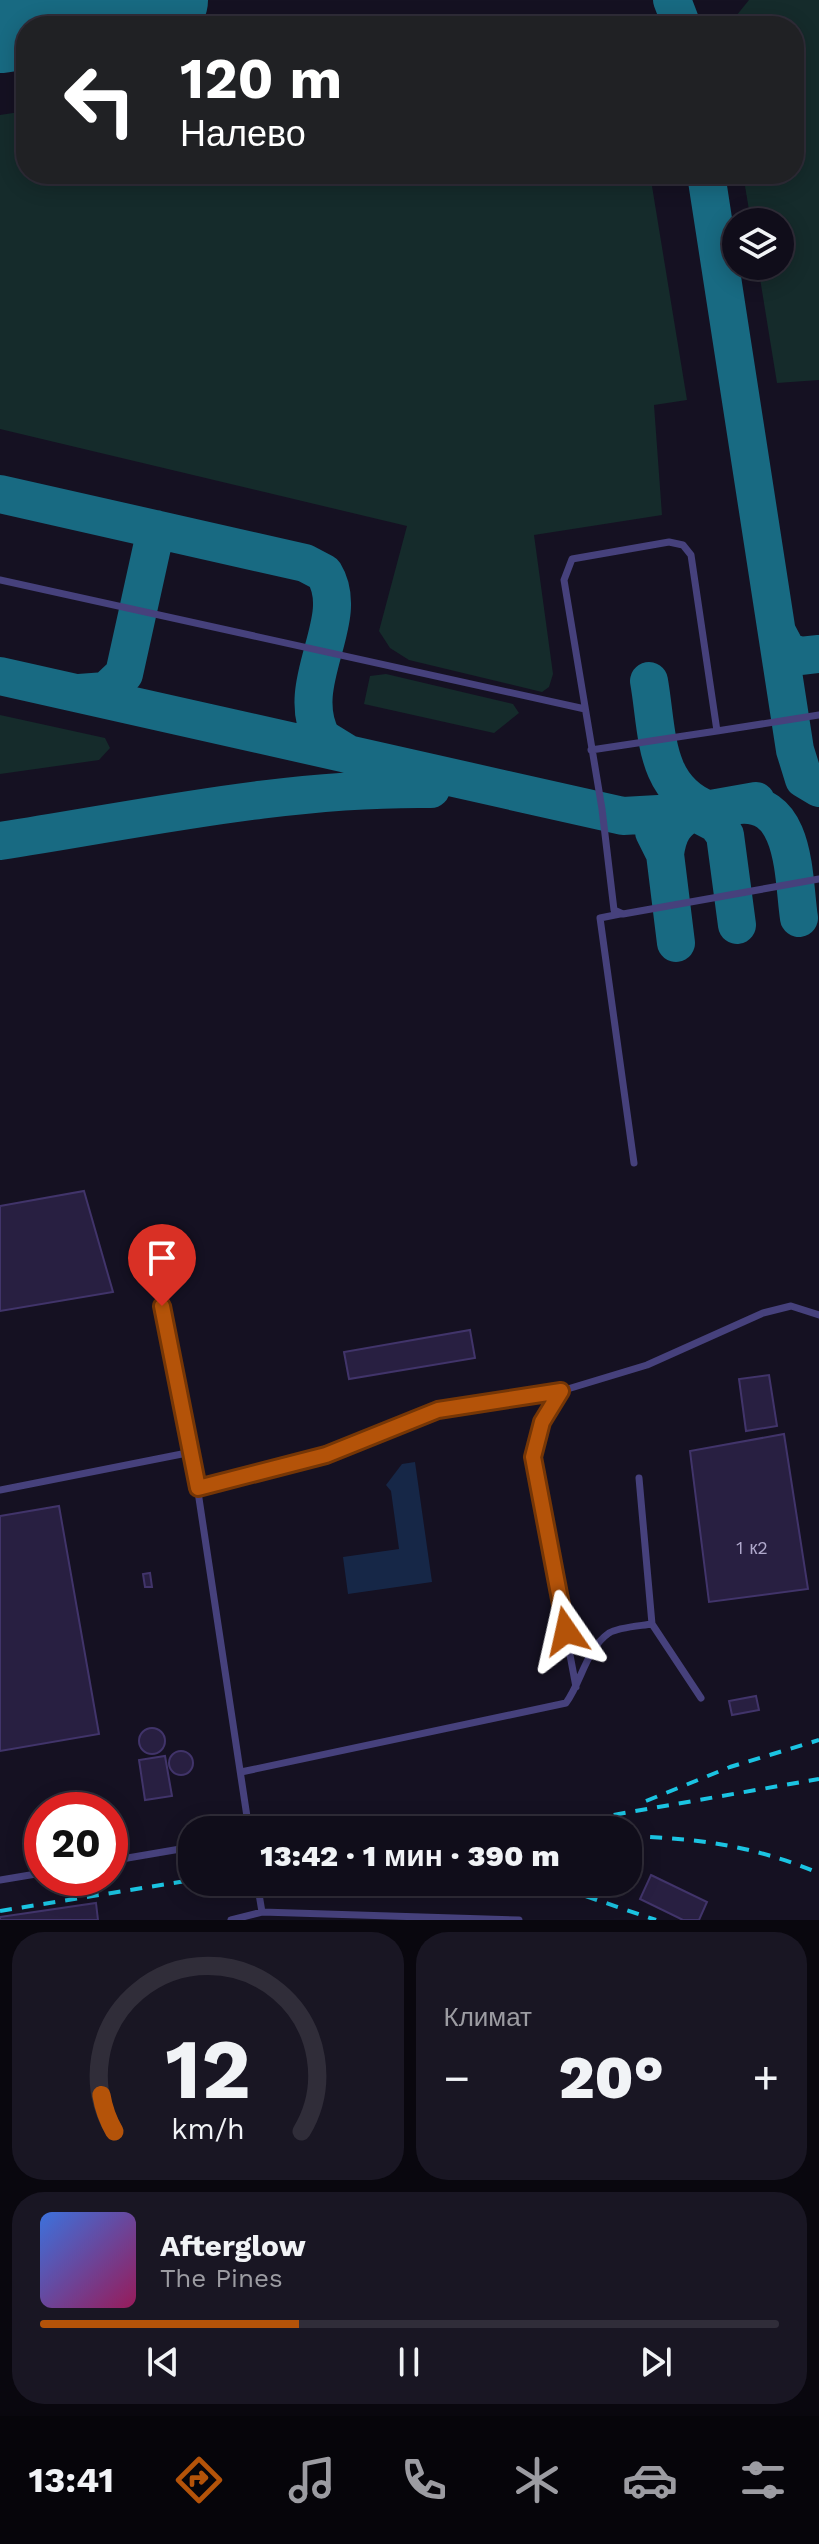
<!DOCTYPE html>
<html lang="ru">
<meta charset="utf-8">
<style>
:root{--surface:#100d1a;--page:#191623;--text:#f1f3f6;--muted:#9c9ca2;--line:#302d39;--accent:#b45309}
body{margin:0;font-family:"Work Sans",sans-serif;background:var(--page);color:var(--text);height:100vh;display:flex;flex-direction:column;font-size:30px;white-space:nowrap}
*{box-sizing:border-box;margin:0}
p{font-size:26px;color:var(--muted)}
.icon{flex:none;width:44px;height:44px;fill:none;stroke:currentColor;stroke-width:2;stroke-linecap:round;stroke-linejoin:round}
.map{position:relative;height:1920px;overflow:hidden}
.drawer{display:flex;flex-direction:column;gap:12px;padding:12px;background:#09070e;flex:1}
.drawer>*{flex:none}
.banner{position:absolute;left:16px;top:16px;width:788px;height:168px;border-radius:32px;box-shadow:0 4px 20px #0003,0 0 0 2px var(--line);background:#202124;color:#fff;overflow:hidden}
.buttons{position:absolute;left:722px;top:208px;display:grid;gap:16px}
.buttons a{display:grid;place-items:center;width:72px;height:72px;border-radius:50%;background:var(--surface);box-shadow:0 4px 20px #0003,0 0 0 2px var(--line);font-size:40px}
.speed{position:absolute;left:24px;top:1792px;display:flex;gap:16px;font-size:40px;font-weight:700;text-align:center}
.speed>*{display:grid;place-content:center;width:104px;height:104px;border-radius:50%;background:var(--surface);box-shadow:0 4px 20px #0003,0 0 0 2px var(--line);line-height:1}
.speed .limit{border:12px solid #d22;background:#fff;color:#111}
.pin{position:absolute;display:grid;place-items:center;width:68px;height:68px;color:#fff;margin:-82px -34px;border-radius:50% 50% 50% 0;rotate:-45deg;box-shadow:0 0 8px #0007}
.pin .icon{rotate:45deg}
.me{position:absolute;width:88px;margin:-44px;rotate:349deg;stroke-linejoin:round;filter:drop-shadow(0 0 6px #0008)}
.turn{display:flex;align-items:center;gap:28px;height:168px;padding:0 32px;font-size:36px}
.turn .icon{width:104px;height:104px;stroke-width:2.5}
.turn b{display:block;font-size:56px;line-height:68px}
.big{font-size:60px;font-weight:800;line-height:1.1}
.drawer .widget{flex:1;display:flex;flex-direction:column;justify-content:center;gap:12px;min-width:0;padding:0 28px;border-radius:32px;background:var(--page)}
.drawer .dial{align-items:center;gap:0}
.dial svg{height:208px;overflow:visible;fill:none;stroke:var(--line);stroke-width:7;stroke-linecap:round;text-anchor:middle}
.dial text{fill:var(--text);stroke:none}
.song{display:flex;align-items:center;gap:24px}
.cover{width:96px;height:96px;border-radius:12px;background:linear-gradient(135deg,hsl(220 70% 55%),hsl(330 70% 35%))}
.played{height:8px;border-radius:4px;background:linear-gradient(90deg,var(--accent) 35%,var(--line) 35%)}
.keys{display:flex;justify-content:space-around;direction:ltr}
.heat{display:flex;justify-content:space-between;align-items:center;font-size:44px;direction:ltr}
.drawer .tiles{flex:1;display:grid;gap:12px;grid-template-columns:1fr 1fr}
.widget:last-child{grid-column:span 2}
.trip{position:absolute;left:178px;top:1816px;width:464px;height:80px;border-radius:32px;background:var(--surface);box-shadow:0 4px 20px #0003,0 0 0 2px var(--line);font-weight:800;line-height:80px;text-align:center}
.menu{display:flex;height:128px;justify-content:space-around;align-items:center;background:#06050a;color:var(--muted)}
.menu .icon{width:56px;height:56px}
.menu .current{color:var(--accent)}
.menu b{font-size:36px;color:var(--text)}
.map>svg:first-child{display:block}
.green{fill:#152b2b}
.water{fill:#162747}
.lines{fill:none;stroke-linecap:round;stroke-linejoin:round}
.taxiway{stroke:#186a82;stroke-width:38}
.runway{stroke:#186a82;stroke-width:96}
.building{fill:#281f41;stroke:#41346a;stroke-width:2}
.service{stroke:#46417c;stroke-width:7}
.rail{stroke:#1bc4e2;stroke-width:4;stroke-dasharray:12 10;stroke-linecap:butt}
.route-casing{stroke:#753606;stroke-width:20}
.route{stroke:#b45309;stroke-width:14}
.labels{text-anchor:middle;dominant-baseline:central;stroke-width:8;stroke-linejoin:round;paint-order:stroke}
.number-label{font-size:18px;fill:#b0a9cc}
</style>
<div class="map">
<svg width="819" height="1920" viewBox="0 0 819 1920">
<rect width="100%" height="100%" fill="#151122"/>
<path class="green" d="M749,0h70v380l-42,3 -19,-117h22v-44h-29l-8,-48h51v-148h-66z
M26,111v63h624l37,226 -33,5 8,110 -128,20 19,139 -4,13 -7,5 -133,-32 -19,-12 -11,-17 28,-105 -407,-97v-314z
M386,674l127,30 6,9 -25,20 -130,-29 6,-28z
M0,715l105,23 5,10 -11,12 -99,14z"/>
<path class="water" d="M415,1462l17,120 -84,12 -5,-37 56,-8 -8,-58 -5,-6 16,-21z"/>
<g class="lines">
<path class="taxiway" d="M672,0l10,26
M706,174l89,576 9,29 15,9
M0,494l305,69 19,10c29,47 -32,110 -2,165l26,16
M778,634l9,17 13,5 19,-2
M0,676l623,140 71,-4 62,-11
M649,681c9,51 4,108 60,129
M79,693l27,-2 18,-17 32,-145
M739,805c58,-5 54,74 60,113
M654,832l11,22 11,89
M0,841c142,-22 286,-54 431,-52
M665,854c3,-21 9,-33 29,-42l23,12 8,11 12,90"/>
<path class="runway" d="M0,25l160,-25"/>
</g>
<path class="building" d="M84,1191l29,101 -113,19v-105z
M470,1330l5,28 -126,21 -5,-27z
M769,1375l8,51 -31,5 -7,-52z
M784,1434l24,155 -99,13 -19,-151z
M59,1506l40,228 -99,17v-235z
M150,1573l2,14h-7l-2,-13z
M756,1696l3,14 -27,5 -3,-14z
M139 1741a13 13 0 1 1 26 0a13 13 0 1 1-26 0Z
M169 1763a12 12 0 1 1 24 0a12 12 0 1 1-24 0Z
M165,1756l7,40 -27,4 -6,-40z
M651,1875l56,27 -8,18h-16l-43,-21z
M96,1903l2,17h-98v-3z"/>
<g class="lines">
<path class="service" d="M0,580l585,129
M819,715l-102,16 -26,-176 -8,-10 -14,-3 -97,17 -8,21 38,229 12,101 9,4 196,-35
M591,750l126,-19
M620,914l-20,4 34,245
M162,1306l30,146 57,378
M561,1391l-19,31 -9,35 43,230
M198,1488l128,-33 112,-45 123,-19 86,-26 116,-52 28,-7 28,9
M0,1490l192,-38
M652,1624l49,74
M241,1772l325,-69c16,-22 20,-54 43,-70 10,-6 31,-7 43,-9l-13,-146
M110,1861l82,-14
M0,1880l42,-7
M257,1882l5,30
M231,1920l31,-8 257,8"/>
<path class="rail" d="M646,1801l84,-34 89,-27
M527,1830l292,-51
M628,1836c74,3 122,9 191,37
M544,1882l112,38
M0,1911l192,-31"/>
</g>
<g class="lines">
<g class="route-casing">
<path id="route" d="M162,1306l36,182 128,-33 112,-45 123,-19 -19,31 -9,35 33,174"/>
</g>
<use href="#route" class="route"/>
</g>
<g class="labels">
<g class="number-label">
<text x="752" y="1547">1 к2</text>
</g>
</g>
</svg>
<div class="buttons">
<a><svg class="icon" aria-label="layers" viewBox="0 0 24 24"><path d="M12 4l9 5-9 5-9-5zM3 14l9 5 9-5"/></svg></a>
</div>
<div class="speed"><div class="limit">20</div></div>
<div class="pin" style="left:162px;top:1306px;background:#d93025"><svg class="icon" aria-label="arrive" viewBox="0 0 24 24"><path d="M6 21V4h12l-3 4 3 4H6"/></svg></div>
<svg class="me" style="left:566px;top:1631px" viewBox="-20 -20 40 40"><path d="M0-17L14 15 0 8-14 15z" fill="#b45309" stroke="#fff" stroke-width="4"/></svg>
<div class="trip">13:42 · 1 мин · 390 m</div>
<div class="banner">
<div class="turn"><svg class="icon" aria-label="left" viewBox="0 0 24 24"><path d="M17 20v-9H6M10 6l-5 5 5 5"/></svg><div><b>120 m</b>Налево</div></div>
</div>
</div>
<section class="drawer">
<div class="tiles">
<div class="widget dial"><svg viewBox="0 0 100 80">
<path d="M14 69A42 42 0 1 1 86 69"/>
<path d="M14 69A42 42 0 0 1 9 55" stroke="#b45309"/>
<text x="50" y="56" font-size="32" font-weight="700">12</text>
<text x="50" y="72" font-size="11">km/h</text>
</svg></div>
<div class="widget"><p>Климат</p>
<div class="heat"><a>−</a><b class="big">20°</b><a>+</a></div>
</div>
<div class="widget">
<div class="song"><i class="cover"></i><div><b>Afterglow</b><p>The Pines</p></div></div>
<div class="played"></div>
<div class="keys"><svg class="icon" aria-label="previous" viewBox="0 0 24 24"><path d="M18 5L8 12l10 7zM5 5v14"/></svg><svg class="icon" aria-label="pause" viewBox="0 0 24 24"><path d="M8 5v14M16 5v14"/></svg><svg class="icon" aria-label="next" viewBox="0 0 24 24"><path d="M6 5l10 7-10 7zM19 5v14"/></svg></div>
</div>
</div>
</section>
<nav class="menu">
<b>13:41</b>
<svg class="icon current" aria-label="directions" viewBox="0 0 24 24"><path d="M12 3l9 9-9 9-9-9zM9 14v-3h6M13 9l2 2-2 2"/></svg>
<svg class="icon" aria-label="music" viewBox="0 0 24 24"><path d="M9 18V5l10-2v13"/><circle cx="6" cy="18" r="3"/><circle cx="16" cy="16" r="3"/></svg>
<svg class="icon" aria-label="phone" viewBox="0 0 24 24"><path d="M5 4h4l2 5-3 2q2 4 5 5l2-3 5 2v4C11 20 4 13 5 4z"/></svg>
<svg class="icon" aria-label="climate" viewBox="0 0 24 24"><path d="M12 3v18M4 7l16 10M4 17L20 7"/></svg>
<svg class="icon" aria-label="car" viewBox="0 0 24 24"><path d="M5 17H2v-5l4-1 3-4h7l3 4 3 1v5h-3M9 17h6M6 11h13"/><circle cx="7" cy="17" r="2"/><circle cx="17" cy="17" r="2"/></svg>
<svg class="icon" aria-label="filters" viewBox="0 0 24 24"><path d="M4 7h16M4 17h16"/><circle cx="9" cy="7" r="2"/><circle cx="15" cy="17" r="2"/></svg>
</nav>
